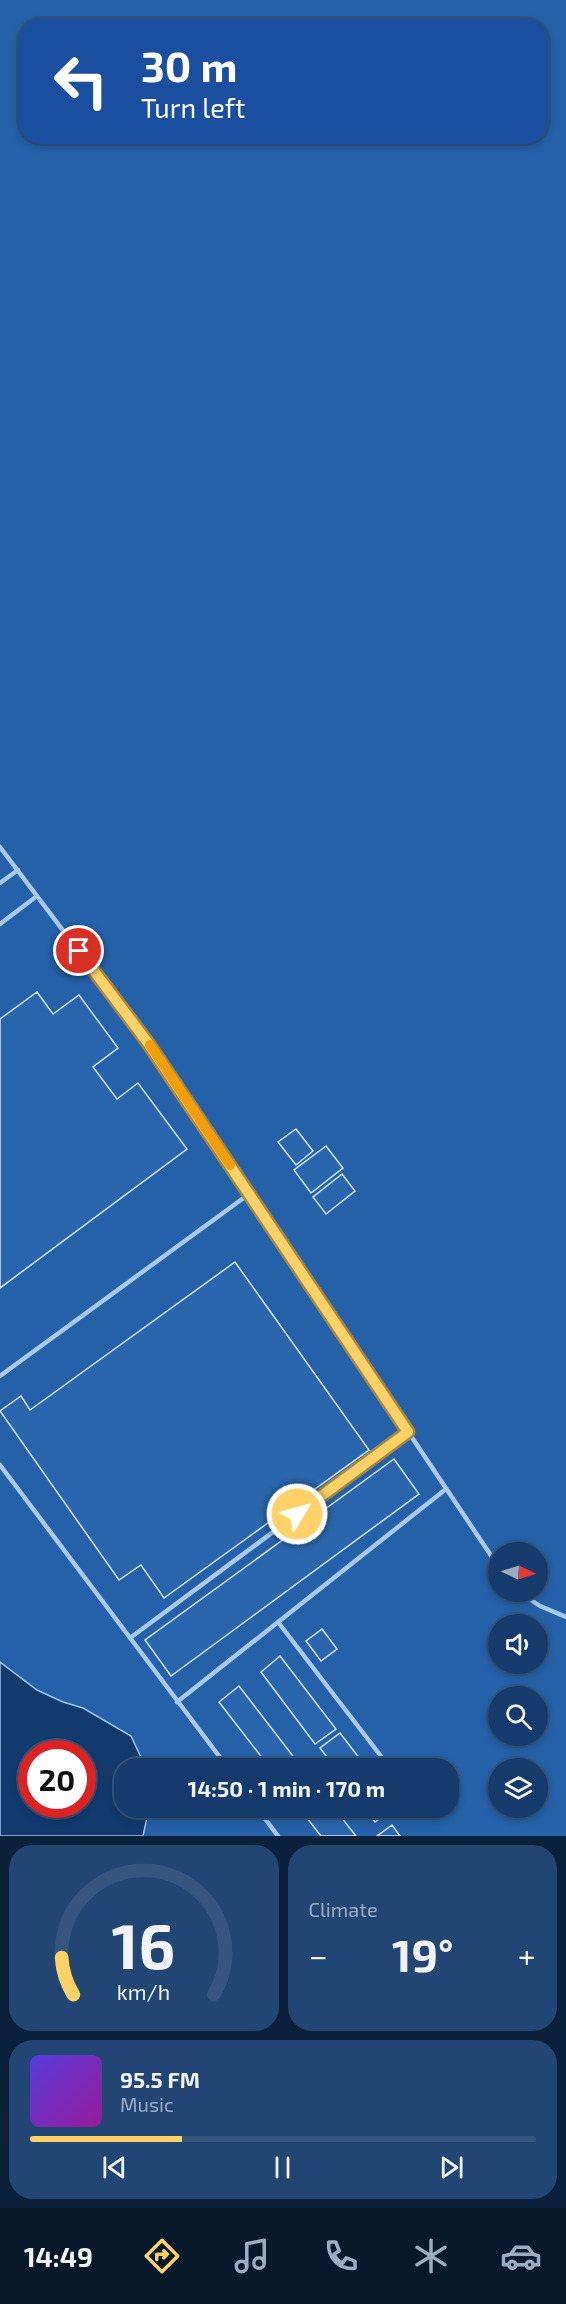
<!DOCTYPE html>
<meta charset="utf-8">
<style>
:root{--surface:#143b6b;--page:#214673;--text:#f1f3f6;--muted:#9dadc1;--line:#33557e;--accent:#ffd166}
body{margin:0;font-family:"Exo 2",sans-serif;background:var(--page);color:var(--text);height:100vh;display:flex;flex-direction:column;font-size:22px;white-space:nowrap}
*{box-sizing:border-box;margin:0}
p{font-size:20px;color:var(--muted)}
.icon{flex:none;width:33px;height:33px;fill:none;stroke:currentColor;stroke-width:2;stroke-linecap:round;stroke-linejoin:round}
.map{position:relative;height:1836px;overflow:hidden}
.details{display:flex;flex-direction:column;gap:9px;padding:9px;background:#0b203b;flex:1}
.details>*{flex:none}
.banner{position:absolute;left:18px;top:18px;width:531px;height:126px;border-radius:24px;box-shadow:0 3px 9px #0003,0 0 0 2px var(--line);background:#1a4fa0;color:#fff;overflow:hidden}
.needle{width:39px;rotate:94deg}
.controls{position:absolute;left:488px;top:1542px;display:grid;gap:12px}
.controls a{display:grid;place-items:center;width:60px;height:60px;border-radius:50%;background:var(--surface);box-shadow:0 3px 9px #0003,0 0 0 2px var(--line);font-size:30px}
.speed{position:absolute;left:18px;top:1740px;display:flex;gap:12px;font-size:30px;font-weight:700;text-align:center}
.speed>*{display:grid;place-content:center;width:78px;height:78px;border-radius:50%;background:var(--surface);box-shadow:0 3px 9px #0003,0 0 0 2px var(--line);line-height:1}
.speed .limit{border:9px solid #d22;background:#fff;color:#111}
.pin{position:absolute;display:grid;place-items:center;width:51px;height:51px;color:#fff;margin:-26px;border:3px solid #fff;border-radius:50%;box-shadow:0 2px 6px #0007}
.me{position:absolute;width:66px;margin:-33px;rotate:53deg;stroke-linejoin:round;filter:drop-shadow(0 0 4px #0008)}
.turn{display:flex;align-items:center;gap:21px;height:126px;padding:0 24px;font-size:27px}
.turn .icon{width:78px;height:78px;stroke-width:2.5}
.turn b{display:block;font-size:42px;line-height:51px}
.big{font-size:45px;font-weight:700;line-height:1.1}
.details .card{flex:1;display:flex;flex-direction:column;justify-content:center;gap:9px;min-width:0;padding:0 21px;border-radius:24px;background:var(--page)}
.details .dial{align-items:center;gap:0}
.dial svg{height:156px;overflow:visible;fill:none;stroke:var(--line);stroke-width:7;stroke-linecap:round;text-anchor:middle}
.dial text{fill:var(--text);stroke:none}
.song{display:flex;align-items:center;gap:18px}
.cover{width:72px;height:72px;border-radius:9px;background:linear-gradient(135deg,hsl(250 70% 55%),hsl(300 70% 35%))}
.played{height:6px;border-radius:3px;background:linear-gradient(90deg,var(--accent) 30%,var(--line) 30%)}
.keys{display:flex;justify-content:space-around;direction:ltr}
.heat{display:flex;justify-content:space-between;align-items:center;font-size:33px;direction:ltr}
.details .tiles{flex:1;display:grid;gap:9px;grid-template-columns:1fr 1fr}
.card:last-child{grid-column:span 2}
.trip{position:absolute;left:114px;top:1758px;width:345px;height:60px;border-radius:24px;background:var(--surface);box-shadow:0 3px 9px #0003,0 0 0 2px var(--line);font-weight:700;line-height:60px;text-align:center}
.tab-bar{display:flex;height:96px;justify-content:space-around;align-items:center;background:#08182b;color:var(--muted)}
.tab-bar .icon{width:42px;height:42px}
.tab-bar .on{color:var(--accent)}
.tab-bar b{font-size:27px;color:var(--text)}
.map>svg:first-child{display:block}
.green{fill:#2461a8;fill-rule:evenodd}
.water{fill:#123a6d;stroke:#9cc4f0;stroke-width:1.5;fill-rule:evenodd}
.building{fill:#2a66ad;stroke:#cfe3fa;stroke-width:1.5}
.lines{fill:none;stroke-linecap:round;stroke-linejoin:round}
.lane{stroke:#a9c9ee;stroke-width:4.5}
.route-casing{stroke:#a68842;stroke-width:15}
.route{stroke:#ffd166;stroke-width:10}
.slow{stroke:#f59e0b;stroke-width:10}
</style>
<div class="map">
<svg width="566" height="1836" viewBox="0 0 566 1836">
<rect width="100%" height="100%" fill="#1b4f8f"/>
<path class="green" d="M0,0h566v1836h-566zM26,26h516v110h-516zM498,1552h39v40h-39zM498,1624h39v40h-39zM498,1696h39v40h-39zM32,1754h50v50h-50zM124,1768h324v40h-324zM498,1768h39v40h-39z"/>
<path class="water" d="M0,1662l37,28 26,12 20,6 48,28 15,32h-22v40h25l-6,28h-143zM32,1754h50v50h-50z"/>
<path class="building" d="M37,992l16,22 26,-19 39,53 -25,19 24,32 21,-16 49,66 -187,139v-269z
M296,1129l17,22 -17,14 -18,-23z
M326,1146l17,22 -32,25 -17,-23z
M342,1174l13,17 -29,23 -13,-17z
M235,1262l134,188 -205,148 -23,-33 -22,15 -119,-169 21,-15 9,14z
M394,1459l25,35 -248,182 -26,-36z
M322,1629l15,20 -16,12 -15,-20z
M280,1656l56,73 -21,15 -54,-72z
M239,1686l57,74 -12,8h-14l-51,-66z
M340,1733l27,35h-32l-15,-20z
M299,1808h35l22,28h-35z
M364,1808h30l-19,14z
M392,1825l8,11h-23z"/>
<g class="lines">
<path class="lane" d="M0,847l148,196 350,523
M0,883l18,-13
M0,924l37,-28
M0,1376l249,-182
M0,1465l228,303
M519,1592l21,14 26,11
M278,1622l112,146
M130,1638l278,-206
M177,1702l269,-213
M257,1808l21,28"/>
</g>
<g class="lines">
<g class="route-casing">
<path id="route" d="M79,951l69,92 260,389 -111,82"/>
</g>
<use href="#route" class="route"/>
<path class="slow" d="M150,1045l80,120"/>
</g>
</svg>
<div class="controls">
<a><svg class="needle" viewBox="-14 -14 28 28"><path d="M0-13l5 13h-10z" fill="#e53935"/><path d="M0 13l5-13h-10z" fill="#9dadc1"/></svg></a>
<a><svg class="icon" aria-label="sound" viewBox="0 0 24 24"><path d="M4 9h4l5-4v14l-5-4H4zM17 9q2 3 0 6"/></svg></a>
<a><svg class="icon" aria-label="search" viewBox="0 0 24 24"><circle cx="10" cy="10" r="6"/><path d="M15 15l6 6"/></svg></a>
<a><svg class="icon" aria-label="layers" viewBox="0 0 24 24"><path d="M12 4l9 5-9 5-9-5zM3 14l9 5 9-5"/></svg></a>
</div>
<div class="speed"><div class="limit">20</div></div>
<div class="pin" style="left:79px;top:951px;background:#d93025"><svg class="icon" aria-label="arrive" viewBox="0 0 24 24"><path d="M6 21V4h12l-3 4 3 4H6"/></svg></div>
<svg class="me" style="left:297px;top:1514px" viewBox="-20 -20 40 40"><circle r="17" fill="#ffd166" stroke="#fff" stroke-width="3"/><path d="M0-11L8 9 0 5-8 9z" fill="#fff"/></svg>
<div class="trip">14:50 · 1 min · 170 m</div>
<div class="banner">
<div class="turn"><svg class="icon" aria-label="left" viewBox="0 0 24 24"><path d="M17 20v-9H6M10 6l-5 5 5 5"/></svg><div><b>30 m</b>Turn left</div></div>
</div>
</div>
<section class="details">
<div class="tiles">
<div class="card dial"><svg viewBox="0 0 100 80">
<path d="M14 69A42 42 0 1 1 86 69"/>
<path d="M14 69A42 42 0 0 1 8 50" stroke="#ffd166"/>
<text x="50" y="56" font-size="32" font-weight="700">16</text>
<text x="50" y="72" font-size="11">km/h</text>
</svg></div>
<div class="card"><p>Climate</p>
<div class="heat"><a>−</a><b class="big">19°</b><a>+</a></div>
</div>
<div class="card">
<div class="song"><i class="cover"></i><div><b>95.5 FM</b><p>Music</p></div></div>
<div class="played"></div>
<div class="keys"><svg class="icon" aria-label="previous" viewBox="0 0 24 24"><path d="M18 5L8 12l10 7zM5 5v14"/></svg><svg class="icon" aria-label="pause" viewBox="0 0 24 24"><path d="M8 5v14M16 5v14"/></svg><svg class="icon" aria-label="next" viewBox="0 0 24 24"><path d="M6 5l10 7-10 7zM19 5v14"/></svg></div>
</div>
</div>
</section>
<nav class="tab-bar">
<b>14:49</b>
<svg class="icon on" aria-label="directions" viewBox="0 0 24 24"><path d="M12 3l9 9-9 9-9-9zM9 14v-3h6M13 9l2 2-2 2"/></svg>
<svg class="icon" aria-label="music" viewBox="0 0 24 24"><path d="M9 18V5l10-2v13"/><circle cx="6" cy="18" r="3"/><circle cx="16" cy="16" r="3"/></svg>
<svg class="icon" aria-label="phone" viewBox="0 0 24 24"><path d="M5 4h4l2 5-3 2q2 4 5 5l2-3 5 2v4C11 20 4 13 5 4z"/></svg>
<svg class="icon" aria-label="climate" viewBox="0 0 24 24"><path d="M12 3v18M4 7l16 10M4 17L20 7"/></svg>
<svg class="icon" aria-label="car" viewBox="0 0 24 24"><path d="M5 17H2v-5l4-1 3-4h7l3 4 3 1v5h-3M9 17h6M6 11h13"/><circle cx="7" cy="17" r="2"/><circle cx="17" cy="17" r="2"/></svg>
</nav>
